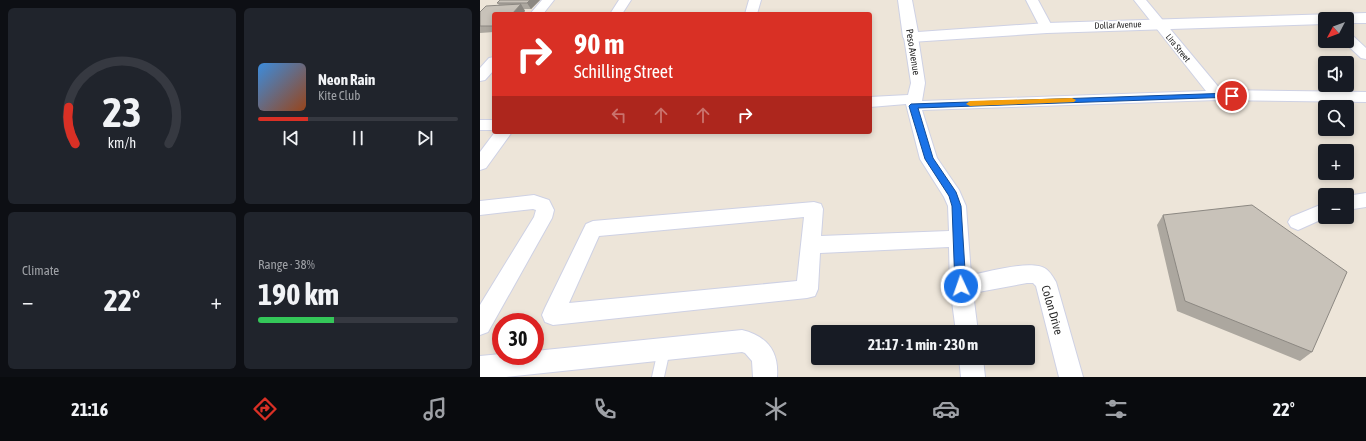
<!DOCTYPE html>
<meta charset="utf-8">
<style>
:root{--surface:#171b24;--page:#20242c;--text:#f1f3f6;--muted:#9ea1a6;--line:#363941;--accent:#d93025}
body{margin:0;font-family:"Asap Condensed",sans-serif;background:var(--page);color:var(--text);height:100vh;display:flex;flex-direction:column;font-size:15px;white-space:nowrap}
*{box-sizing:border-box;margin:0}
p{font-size:13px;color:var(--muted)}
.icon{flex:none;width:22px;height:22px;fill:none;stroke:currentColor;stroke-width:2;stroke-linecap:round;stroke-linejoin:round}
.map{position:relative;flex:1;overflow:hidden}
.drawer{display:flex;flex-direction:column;gap:8px;padding:8px;background:#0d0f14;width:480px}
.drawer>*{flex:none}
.top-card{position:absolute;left:12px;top:12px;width:380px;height:122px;border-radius:4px;box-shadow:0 2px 6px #0003;background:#d93025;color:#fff;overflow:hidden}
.needle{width:26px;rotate:229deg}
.fabs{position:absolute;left:838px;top:12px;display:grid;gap:8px}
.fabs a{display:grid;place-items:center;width:36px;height:36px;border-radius:4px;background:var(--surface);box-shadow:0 2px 6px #0003;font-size:20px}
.speed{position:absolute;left:12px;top:313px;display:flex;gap:8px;font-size:20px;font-weight:700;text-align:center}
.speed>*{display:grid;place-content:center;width:52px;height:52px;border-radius:50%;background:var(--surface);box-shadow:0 2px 6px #0003;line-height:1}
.speed .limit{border:6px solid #d22;background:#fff;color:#111}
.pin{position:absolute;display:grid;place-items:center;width:34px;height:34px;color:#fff;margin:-17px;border:2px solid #fff;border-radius:50%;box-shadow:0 1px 4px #0007}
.me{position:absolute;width:44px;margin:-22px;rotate:357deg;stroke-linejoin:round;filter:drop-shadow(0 0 3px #0008)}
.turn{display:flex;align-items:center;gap:14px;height:84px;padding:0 16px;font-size:18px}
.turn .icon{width:52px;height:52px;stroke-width:2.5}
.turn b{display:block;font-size:28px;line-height:34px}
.lanes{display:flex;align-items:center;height:38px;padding:0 16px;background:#0003;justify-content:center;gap:20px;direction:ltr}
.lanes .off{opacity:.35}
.big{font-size:30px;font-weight:700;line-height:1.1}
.drawer .widget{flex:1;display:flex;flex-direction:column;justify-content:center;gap:6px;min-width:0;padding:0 14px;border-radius:6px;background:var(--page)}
.drawer .dial{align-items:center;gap:0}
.dial svg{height:104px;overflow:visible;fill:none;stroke:var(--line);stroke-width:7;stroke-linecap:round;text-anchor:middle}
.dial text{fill:var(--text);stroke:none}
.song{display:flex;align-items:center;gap:12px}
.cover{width:48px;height:48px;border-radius:6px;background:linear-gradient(135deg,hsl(210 70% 55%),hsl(20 70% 35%))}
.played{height:4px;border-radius:2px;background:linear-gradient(90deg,var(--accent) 25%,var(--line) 25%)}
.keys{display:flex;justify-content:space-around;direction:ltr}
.heat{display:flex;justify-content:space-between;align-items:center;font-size:22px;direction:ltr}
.charge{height:6px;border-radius:3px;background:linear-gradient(90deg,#34c759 38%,var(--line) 0)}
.drawer .tiles{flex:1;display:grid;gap:8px;grid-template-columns:repeat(2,1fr)}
.trip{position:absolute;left:331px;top:325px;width:224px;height:40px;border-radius:4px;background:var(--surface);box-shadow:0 2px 6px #0003;font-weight:700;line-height:40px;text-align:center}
.tab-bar{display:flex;height:64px;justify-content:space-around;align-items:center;background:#090b0e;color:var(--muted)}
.tab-bar .icon{width:28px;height:28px}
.tab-bar .current{color:var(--accent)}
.tab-bar b{font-size:18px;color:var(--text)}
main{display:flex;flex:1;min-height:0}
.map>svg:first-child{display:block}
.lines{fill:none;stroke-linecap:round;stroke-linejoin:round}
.lane-casing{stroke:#ced1e4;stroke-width:2}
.street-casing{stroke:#ced1e4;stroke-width:2}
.secondary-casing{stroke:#ced1e4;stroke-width:2}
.lane{fill:#fff;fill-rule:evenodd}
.street{fill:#fff;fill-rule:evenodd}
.secondary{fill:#fff;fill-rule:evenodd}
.wall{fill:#aca79f}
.shaded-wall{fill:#8c8882}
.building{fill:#c8c2b9;stroke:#8c8882}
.route{fill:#1a73e8;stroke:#114b97}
.slow{fill:#f59e0b}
.labels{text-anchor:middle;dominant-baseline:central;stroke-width:3;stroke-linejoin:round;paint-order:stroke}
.far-street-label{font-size:9px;fill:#292929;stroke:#fff}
.street-label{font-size:10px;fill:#292929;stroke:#fff}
.near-street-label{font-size:12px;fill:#292929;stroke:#fff}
</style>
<main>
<section class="drawer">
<div class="tiles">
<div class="widget dial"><svg viewBox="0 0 100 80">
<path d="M14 69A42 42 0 1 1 86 69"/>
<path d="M14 69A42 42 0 0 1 9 41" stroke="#d93025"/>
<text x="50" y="56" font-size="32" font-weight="700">23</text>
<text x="50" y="72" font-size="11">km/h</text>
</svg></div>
<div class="widget">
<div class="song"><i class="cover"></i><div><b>Neon Rain</b><p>Kite Club</p></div></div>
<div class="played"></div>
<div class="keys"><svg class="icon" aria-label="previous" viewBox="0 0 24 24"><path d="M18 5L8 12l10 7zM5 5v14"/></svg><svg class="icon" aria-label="pause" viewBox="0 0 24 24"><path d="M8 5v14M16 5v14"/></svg><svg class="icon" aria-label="next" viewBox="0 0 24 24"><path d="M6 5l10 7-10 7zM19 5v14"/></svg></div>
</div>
<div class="widget"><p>Climate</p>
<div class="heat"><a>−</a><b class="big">22°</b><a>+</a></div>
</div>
<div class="widget"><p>Range · 38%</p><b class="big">190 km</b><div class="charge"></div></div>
</div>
</section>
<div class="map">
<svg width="886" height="377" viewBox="0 0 886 377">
<rect width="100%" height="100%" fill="#ede5d9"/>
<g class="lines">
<g class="lane-casing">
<path id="lane" d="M184,344l4,2 2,4 -6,27h-12l6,-27 2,-4z"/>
</g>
<g class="street-casing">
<path id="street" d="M62,0h12l-11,14h-13z
M139,0h12l-9,14h-12z
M269,0h12l-4,14h-12z
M546,0h12l15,28 -1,3h-10z
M654,0h12l75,90 145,2v10l-149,-2 -295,10 15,48 22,32 7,16 5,69c17,-3 61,-16 75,-6 5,4 7,8 10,13l27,95h-24l-23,-91 -3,-3h-6l-54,10 5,39h-22l-6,-46 -1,-39 -129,6 -2,36 -3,7 -8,2 -254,27 -8,-3 -3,-7 3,-7 41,-84 7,-3 221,-19 7,2 2,5 -2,27 128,-5 -1,-25 -4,-9 -24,-38 -14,-55 -36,3v-10l38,-2 3,-12 -7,-46 2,-3h10l2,3 7,46 -3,18 284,-10zM324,217l-7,64 -228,22 30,-67z
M867,34l5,1 14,13v11l-5,-1 -18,-17h4z
M14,57v13l-9,10 -5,1v-13l9,-10z
M0,120h14v10h-14z
M15,132h17l-26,36 -6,2v-18z
M886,193v14l-19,3v-14z
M54,195l15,5 5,10 -2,8 -64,114 -8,3v-30l54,-88 2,-7 -3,-1 -53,6v-14z
M845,203v14h2l-29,13 -7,-3 -3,-5 3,-5z
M262,330c25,6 37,21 35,47h-24l-1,-16 -7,-8 -3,-1 -236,25h-26v-21l21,-2v2h34v-5z
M479,358h24l2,19h-24z"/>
</g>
<g class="secondary-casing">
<path id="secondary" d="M418,0h14l6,32 129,-9 319,-10v10h-19v-4h-22v5l-278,9 -136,9 -6,-2 -2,-3z"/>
</g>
<use href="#lane" class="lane"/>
<use href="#street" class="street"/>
<use href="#secondary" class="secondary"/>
</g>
<path class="wall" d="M60,0l-9,9h-7l1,2 -3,3h-28v18l-14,1v-21l19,-7 -2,-2z
M683,215l149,137 -12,9 -123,-50 -20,-86z"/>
<path class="shaded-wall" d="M50,0h10l-9,9 -4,-6z
M41,4l4,7 -3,3h-10z"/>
<path class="building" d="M20,0h30l-3,3h-30z
M41,4l-9,10h-18v12h-14v-14l6,-6z
M772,205l95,67 -35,80 -127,-51 -22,-86z"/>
<path class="route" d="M752,93l2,1v3l-316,11 15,50 23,34 5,14 5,80 -2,4 -3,1 -4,-1 -2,-4 -3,-80 -3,-10 -24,-37 -16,-53 2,-2z"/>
<path class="slow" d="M592,98l4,2 -2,2 -104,4 -4,-2 4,-3z"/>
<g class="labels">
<g class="far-street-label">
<text transform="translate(638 25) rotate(-2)">Dollar Avenue</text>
<text transform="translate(698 48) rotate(51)">Lira Street</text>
</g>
<g class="street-label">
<text transform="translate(433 52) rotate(81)">Peso Avenue</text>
</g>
<g class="near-street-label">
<text transform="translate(572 310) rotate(74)">Colon Drive</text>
</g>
</g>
</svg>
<div class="fabs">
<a><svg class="needle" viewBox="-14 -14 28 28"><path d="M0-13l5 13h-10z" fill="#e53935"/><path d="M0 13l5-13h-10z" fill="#9ea1a6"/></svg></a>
<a><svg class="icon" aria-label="sound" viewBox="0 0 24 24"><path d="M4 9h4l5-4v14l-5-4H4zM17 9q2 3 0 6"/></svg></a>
<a><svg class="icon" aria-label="search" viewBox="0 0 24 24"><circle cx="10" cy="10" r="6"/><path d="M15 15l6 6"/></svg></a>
<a>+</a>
<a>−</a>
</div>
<div class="speed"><div class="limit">30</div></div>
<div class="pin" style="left:752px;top:96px;background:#d93025"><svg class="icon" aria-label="arrive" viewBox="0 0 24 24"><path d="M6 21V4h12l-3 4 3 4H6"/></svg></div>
<svg class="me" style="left:481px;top:286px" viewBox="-20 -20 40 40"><circle r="17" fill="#1a73e8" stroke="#fff" stroke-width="3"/><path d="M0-11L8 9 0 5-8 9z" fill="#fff"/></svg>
<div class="trip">21:17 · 1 min · 230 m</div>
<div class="top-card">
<div class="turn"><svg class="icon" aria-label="right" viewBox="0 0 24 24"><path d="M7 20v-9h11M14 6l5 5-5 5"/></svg><div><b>90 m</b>Schilling Street</div></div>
<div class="lanes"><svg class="icon off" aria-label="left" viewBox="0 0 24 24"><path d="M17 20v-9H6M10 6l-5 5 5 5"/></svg><svg class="icon off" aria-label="ahead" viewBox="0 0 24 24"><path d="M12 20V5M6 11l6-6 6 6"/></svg><svg class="icon off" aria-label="ahead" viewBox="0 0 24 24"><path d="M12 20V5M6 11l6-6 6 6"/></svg><svg class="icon" aria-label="right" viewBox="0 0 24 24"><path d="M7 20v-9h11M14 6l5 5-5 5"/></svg></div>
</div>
</div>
</main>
<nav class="tab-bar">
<b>21:16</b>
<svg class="icon current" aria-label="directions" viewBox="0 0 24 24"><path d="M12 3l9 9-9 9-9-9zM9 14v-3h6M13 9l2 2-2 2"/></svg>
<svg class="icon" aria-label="music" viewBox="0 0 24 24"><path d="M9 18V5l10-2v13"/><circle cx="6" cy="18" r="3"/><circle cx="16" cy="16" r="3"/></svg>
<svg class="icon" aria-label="phone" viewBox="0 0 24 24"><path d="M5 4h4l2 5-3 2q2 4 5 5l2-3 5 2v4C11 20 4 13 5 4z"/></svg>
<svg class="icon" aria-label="climate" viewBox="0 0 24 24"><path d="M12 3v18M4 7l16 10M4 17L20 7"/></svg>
<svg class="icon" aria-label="car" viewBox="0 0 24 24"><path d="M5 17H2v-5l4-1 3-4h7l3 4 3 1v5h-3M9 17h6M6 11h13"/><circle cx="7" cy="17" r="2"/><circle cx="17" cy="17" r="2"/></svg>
<svg class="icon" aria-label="filters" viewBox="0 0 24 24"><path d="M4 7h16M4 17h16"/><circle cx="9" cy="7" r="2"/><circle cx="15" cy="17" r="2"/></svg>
<b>22°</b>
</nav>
